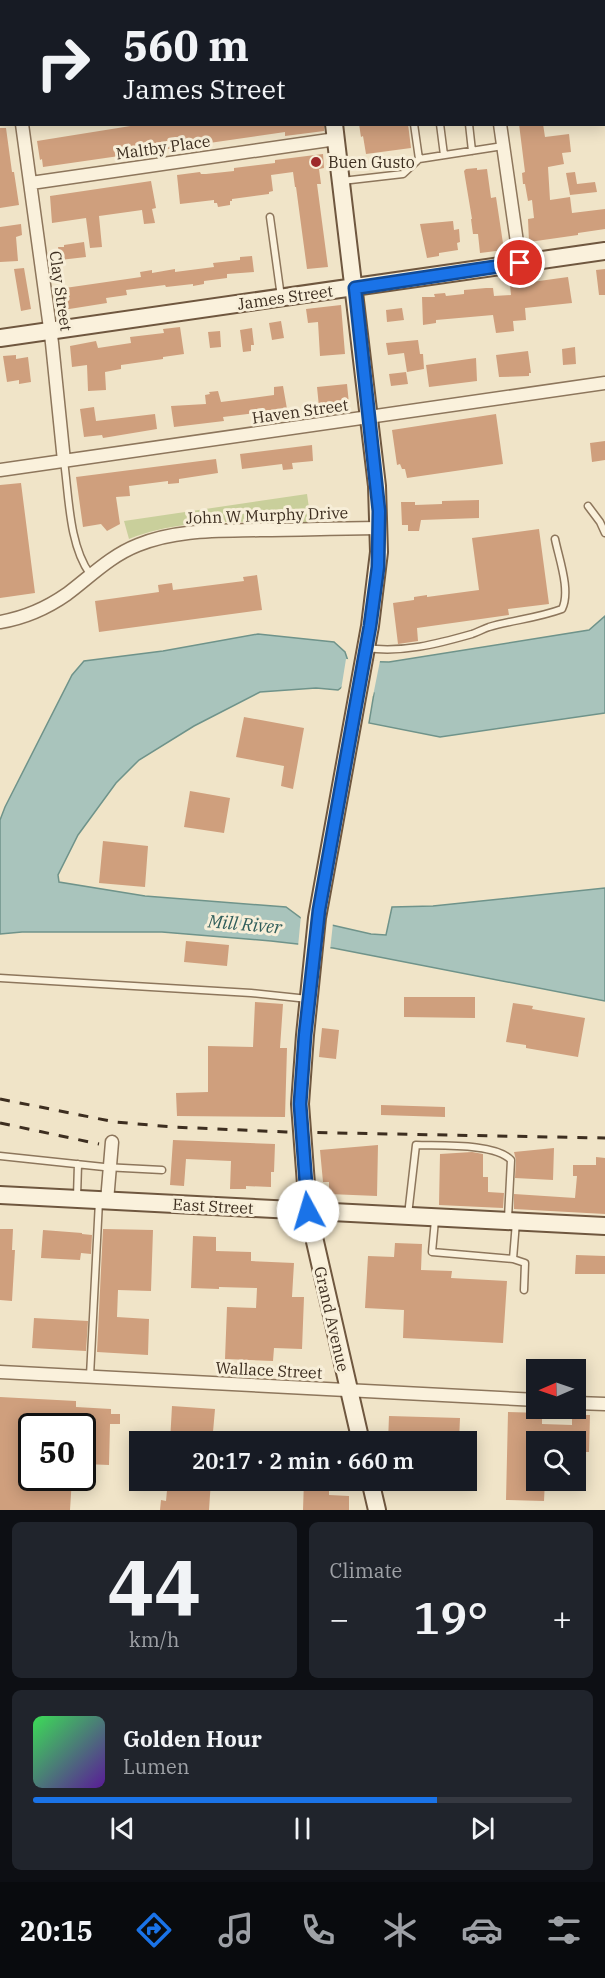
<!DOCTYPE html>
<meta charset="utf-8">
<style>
:root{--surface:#171b24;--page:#20242c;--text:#f1f3f6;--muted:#9ea1a6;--line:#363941;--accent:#1a73e8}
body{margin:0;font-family:"IBM Plex Serif",serif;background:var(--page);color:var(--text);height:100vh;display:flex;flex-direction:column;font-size:22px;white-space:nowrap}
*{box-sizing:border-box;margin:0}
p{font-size:20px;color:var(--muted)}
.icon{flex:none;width:33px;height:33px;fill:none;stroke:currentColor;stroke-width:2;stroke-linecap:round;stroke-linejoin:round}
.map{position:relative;height:1510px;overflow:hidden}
.side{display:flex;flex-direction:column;gap:12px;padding:12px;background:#0d0f14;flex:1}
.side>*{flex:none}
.top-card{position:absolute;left:0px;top:0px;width:606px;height:126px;box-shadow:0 3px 15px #0003;background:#171b24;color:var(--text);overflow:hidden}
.needle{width:39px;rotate:268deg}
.tools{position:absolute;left:526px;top:1359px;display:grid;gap:12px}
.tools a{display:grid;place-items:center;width:60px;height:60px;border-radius:0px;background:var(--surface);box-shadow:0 3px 15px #0003;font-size:30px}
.speed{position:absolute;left:18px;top:1413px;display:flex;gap:12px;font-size:30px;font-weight:700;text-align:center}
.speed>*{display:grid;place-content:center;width:78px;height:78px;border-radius:50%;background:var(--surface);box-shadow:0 3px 15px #0003;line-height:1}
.speed .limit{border:3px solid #111;border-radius:9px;background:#fff;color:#111}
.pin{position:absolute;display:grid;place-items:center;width:51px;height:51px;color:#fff;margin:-26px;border:3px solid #fff;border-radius:50%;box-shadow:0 2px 6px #0007}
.me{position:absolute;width:66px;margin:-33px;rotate:354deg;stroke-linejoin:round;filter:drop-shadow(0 0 4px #0008)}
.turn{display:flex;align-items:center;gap:21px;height:126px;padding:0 24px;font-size:27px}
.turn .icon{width:78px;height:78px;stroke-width:2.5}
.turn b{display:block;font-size:42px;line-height:51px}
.big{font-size:45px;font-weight:600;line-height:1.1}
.side .widget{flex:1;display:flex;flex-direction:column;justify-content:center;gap:9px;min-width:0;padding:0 21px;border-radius:9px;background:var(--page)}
.side .dial{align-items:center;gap:0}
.dial b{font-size:78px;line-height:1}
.song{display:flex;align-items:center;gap:18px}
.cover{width:72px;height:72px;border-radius:9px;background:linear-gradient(135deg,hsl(130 70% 55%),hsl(270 70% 35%))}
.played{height:6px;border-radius:3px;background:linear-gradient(90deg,var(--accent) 75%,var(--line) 75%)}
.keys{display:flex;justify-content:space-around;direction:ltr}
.heat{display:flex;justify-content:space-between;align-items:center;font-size:33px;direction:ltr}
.side .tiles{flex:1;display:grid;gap:12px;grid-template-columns:1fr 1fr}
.widget:last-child{grid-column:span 2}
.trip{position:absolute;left:129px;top:1431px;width:348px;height:60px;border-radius:0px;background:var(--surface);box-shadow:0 3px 15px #0003;font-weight:600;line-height:60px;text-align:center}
.menu{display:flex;height:96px;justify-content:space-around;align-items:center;background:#090b0e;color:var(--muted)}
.menu .icon{width:42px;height:42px}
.menu .active{color:var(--accent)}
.menu b{font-size:27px;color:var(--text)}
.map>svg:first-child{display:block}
.green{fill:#c9cf9b}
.water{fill:#a9c4bc;stroke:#6f938a;stroke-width:1.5}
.pier{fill:#f0e4c8}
.building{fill:#cf9f7d}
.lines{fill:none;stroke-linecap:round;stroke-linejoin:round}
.lane-casing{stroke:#8d765c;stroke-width:9}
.street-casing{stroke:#8d765c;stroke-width:15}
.secondary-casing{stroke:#6f573f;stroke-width:20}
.lane{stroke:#faf1dc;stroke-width:6}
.street{stroke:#faf1dc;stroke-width:12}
.secondary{stroke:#faf1dc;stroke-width:16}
.rail{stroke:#3d2e20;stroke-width:3;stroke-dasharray:10 10;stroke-linecap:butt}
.route-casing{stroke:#114b97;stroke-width:15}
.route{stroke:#1a73e8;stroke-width:10}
.poi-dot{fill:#9e2a2b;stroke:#f7eed8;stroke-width:2}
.labels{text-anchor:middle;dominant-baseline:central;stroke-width:6;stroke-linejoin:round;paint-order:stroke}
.street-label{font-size:16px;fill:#3d2e20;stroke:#f7eed8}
.poi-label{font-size:16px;fill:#3d2e20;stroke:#f7eed8;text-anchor:start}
.water-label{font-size:18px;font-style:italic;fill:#2f5d5a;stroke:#f7eed8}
</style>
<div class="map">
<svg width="605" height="1510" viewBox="0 0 605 1510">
<rect width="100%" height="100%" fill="#f0e4c8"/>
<path class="green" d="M307,494l4,28c-61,1 -125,-6 -182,17l-5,-18z"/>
<path class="water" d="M605,616v97l-165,24 -71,-14 5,-30 -32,-6 -4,3 -22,-2 -56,4 -66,34 -55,34 -23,23 -38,52 -20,40 1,7 86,14 141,11 15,11 70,16 15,1 6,-28 41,-1 172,-18v113l-272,-53 -62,-7 -109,-9h-140l-22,2v-114l5,-13 67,-132 12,-14 79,-10 95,-17 76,8 11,10 3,9 41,1 200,-32z"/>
<path class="pier" d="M346,659l34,2 -7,35 -32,-6z
M301,915l32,8 -3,28 -32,-4z"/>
<path class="building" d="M143,124h181v7l-39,5v-4l-242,35 -1,-8 -2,1 -3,-19z
M359,124h49l3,24 -45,6 -3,-18 -2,1z
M519,124h24l2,13 24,-3 2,18 -9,1 2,11 -16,3 2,33 20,-3 2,16 33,-4v20l-27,4v2l-49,7 -1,-23 6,-1 -2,-18 -4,1 -3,-17h-2l-1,-11 3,-1z
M0,128h6l6,44h2l5,33 -19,3z
M323,154l1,14 -5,1 2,15h-4l11,83 -21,2 -11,-82h-1l-2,-15 -22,3 2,16 -4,1v2l-37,5v2h-2v4l-12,2 -1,-4h-3v-3l-34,4 -3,-29 23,-3 1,2h5l28,-3v-3l41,-5v-3z
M477,168v2l10,-1 4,29 5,-1 8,53 -24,3 -2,-19h-5l-2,-15h1l-8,-48 2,-2z
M575,172l2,12 18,-2 2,10 -27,3 -4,-22z
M151,181l5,27 -4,1 3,14 -11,1 -2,-14 -43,6 3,31 -12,1 -4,-30 -34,5 -2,-27z
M453,221l1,9 5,-1 1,13 -3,1 1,7 -19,3v3l-12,2 -7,-34z
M21,224l1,11 -6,2 2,24 -18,1v-35z
M84,242l2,15 -26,3 -2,-13h6v-2z
M252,256l2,16 -27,2v4l-23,3v3l-11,2v-2l-27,3 -1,-2 -39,5 1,5 -21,3 1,5 -44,7 -1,-7h-2l-2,-14 83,-12 -1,-5 12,-2v3l23,-4v3l39,-5 -1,-4 27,-3v-3z
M24,268l7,41 -10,2 -7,-42z
M605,269v26h-6l-3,-25z
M568,277l4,26 -47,5 1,12 -13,1 1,10 -18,2 -3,-18 -57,5v3l-13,2 -1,-28h13l-1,-3 11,-1 1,3 18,-2v-4l22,-2h7l1,8 17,-1 -1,-10z
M341,305l4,49 -25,2 -2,-34 -10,1 -2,-14z
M402,308l2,12 -17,2 -1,-12z
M281,321l3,17 -12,2 -3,-17z
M180,327l4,27 -21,3v2l-42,6v4l-16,3 1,18 -18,1 -1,-26 -15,2 -2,-21 26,-5 2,7 33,-5 -1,-6 34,-4 -1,-4z
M252,328l2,17h-3v6l-8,1 -3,-22z
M220,331l1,16 -11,1 -2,-16z
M418,340l2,14h3l1,15 -17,3 -3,-19 -16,2 -2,-12z
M575,347l1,17 -13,1 -1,-16z
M528,351l3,22h-2v3l-30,1 -3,-22z
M16,355v4l12,-2 3,25 -12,2v-4l-12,2 -4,-26z
M476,358l1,23 -48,6 -3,-22z
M406,372l2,12 -17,2 -2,-12z
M347,384l2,20 -30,3 -2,-20z
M283,386l4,23 -64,8 1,4 -50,6 -3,-21 35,-2 -1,-9 5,-1 -1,-2 9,-1 3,11 53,-7v-8z
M94,407l2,14 59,-7 2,15 -54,9 -1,-3 -18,2 -4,-28z
M496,414l7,50 -96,14 -2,-9h-3l-2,-5 -3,1 -5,-35z
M605,441v19l-13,2 -2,-19z
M312,445l1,16 -21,2 1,6 -10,1 -1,-6 -40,5 -2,-15z
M216,459l2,14 -39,6v4l-11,1v-3l-39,5 1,10 -14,1 4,27 -13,7 -6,-7 -18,3 -7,-50z
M21,483l14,110 -35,5v-113z
M479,500v18l-58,2 -2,11h-11v-6h-6l-1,-23h14v3l27,-1v-3z
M539,529l10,75 -41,5 1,6 -92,13 1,13 -20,3 -5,-41 21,-3v-3l13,-2v2l52,-7 -7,-52z
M257,575l5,35 -163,22 -4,-31 64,-9 -1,-7 14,-2 1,7 71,-9 -1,-4z
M244,717l60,11 -11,61 -12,-3 3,-20 -48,-9z
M190,791l40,7 -6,35 -40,-6z
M103,841l45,5 -3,41 -46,-4z
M186,941l43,4 -2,21 -43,-4z
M404,997h71v21l-71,-1z
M255,1002l28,2 -3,44h7l-2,69 -108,-1 -1,-23 32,-1v-46l45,1z
M513,1003l20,3 -1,3 53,9 -7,39 -52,-9v-3l-20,-3z
M322,1028l17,2 -3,29 -17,-2z
M381,1105l64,2v10l-64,-2z
M173,1140l102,4 -1,28h-3v15l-25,-1v3h-16l1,-28 -45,-2 -2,27 -14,-1z
M378,1145l-1,51 -48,-2v-12h-6l-3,-32z
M554,1148l-1,32 -38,-2 1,-18 -2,-8z
M472,1152l11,2v23h5v15l16,1 -1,15 -64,-3 1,-51z
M596,1157l9,1v56l-91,-5v-15l61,4 2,-22h-4v-11h23z
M0,1229h13l-1,21h3l-3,51 -12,-1z
M103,1229l50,1 -2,61 -33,-1 -1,27 32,2 -1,36 -51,-3z
M43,1230l39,3v1l10,1 -1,19 -10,-1 -1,7 -39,-2z
M193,1236l23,1v14l35,1v9l43,2 -2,34h12l-2,52 -28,-1 -1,13 -48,-2 2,-52 29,1 1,-20 -38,-1v2l-28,-1z
M395,1243l27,1 -1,26 31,1 -1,7 56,3 -4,62 -100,-5 1,-28 -39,-2 3,-52 26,1z
M576,1255l29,1v18h-30z
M34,1318l54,3 -2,30 -54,-3z
M0,1397l76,4v6l35,2v5h9v10h-10l-1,41 -24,-1 1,-38h-54v52h40l-2,32h-70z
M172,1406l43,3 -2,23 52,2v8h-95z
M508,1412l34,1v11l30,1v-10h18l-1,37h-13v-10h-39v38h8l-1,21 -38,-1z
M389,1416l71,2 -1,23 -71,1z
M168,1480h43l-2,30h-49l1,-10 5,1z
M304,1480h25v15l20,1v14h-46z"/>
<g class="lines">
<g class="lane-casing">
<path id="lane" d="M440,124l4,31
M469,124l3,27
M419,159l84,-13
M342,181l61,-7 16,-15 -5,-35
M270,217l11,80
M64,461c5,36 5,84 26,113
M588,506l12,16 5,11
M366,648c37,5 71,-4 106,-14 6,-2 11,-5 17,-7 24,-7 49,-9 73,-18 9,-18 -3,-50 -7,-70
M0,978l251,15 57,6
M0,1156l104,11 58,3
M77,1197l1,-33
M408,1215l8,-70c24,1 79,-2 95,15l-3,58
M435,1220l-3,32 81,7 12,4 -1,27
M513,1259l3,-37
M90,1376l9,-175"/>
</g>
<g class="street-casing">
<path id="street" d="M5,0v2
M482,0v2
M170,2l11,-2
M22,124l30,219 12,118
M500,124l20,139
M31,183l305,-44
M0,470l605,-87
M0,622c24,-4 47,-14 67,-28 24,-18 43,-38 71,-49 39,-16 81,-14 122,-15 40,0 80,-2 120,-2
M107,1201l5,-59
M0,1372l537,28
M576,1403l29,1"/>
</g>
<g class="secondary-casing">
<path id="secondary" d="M318,0v2
M334,124l43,362 2,66 -9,74 -53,292 -12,117 -5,69 8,107 53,231
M0,338l605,-87
M0,1195l605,31
M370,1480l7,30"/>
</g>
<use href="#lane" class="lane"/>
<use href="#street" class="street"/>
<use href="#secondary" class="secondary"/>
<path class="rail" d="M0,1099l115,23 57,5 114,5 319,6
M0,1123l99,21"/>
</g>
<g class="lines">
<g class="route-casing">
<path id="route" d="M308,1211l-8,-107 5,-69 14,-125 51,-284 8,-59 1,-56 -24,-223 165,-25"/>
</g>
<use href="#route" class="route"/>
</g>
<circle class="poi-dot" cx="316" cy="162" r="6"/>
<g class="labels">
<g class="street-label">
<text transform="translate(163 147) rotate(-8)">Maltby Place</text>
<text transform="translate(61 291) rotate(82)">Clay Street</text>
<text transform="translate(285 297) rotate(-8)">James Street</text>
<text transform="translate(300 411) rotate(-8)">Haven Street</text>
<text transform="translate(267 515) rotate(-2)">John W Murphy Drive</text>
<text transform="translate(213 1206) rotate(3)">East Street</text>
<text transform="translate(332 1319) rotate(77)">Grand Avenue</text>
<text transform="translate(269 1370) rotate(3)">Wallace Street</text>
</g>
<g class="poi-label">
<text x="328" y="162">Buen Gusto</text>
</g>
<g class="water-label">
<text transform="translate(245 924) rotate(5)">Mill River</text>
</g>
</g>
</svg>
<div class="tools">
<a><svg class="needle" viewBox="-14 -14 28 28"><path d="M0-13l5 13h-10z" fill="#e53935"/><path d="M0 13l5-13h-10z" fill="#9ea1a6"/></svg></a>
<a><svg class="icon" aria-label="search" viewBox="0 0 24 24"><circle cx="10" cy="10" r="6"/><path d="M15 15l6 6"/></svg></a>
</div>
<div class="speed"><div class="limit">50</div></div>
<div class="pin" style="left:520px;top:263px;background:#d93025"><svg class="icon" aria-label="arrive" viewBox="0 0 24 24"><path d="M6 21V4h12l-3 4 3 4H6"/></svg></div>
<svg class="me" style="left:308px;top:1211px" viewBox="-20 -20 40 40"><circle r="19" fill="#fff"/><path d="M0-13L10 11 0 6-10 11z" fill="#1a73e8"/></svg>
<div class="trip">20:17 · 2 min · 660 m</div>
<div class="top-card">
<div class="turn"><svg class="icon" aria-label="right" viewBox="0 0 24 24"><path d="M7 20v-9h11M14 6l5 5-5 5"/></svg><div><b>560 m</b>James Street</div></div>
</div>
</div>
<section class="side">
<div class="tiles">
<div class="widget dial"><b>44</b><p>km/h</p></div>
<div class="widget"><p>Climate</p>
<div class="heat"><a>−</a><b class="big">19°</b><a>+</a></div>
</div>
<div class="widget">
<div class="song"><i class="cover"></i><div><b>Golden Hour</b><p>Lumen</p></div></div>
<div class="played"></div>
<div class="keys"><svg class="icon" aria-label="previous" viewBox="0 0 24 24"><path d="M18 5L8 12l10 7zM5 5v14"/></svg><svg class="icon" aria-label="pause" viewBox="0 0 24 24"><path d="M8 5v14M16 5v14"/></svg><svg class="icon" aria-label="next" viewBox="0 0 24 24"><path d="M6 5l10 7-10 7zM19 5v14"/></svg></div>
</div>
</div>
</section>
<nav class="menu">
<b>20:15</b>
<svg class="icon active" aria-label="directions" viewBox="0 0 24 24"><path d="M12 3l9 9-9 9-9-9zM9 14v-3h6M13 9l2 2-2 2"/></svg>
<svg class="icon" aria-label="music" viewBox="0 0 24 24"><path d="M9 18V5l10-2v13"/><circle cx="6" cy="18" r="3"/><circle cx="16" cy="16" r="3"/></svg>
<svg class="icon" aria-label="phone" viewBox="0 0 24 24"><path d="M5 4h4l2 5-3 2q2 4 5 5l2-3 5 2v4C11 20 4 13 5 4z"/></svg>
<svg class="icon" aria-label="climate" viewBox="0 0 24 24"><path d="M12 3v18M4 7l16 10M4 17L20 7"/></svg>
<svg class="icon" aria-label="car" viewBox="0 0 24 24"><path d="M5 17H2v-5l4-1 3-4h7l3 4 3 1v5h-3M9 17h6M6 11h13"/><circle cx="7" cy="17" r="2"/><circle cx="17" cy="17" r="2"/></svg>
<svg class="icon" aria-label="filters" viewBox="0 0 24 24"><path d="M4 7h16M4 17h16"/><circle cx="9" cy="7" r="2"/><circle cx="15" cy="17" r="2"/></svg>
</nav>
